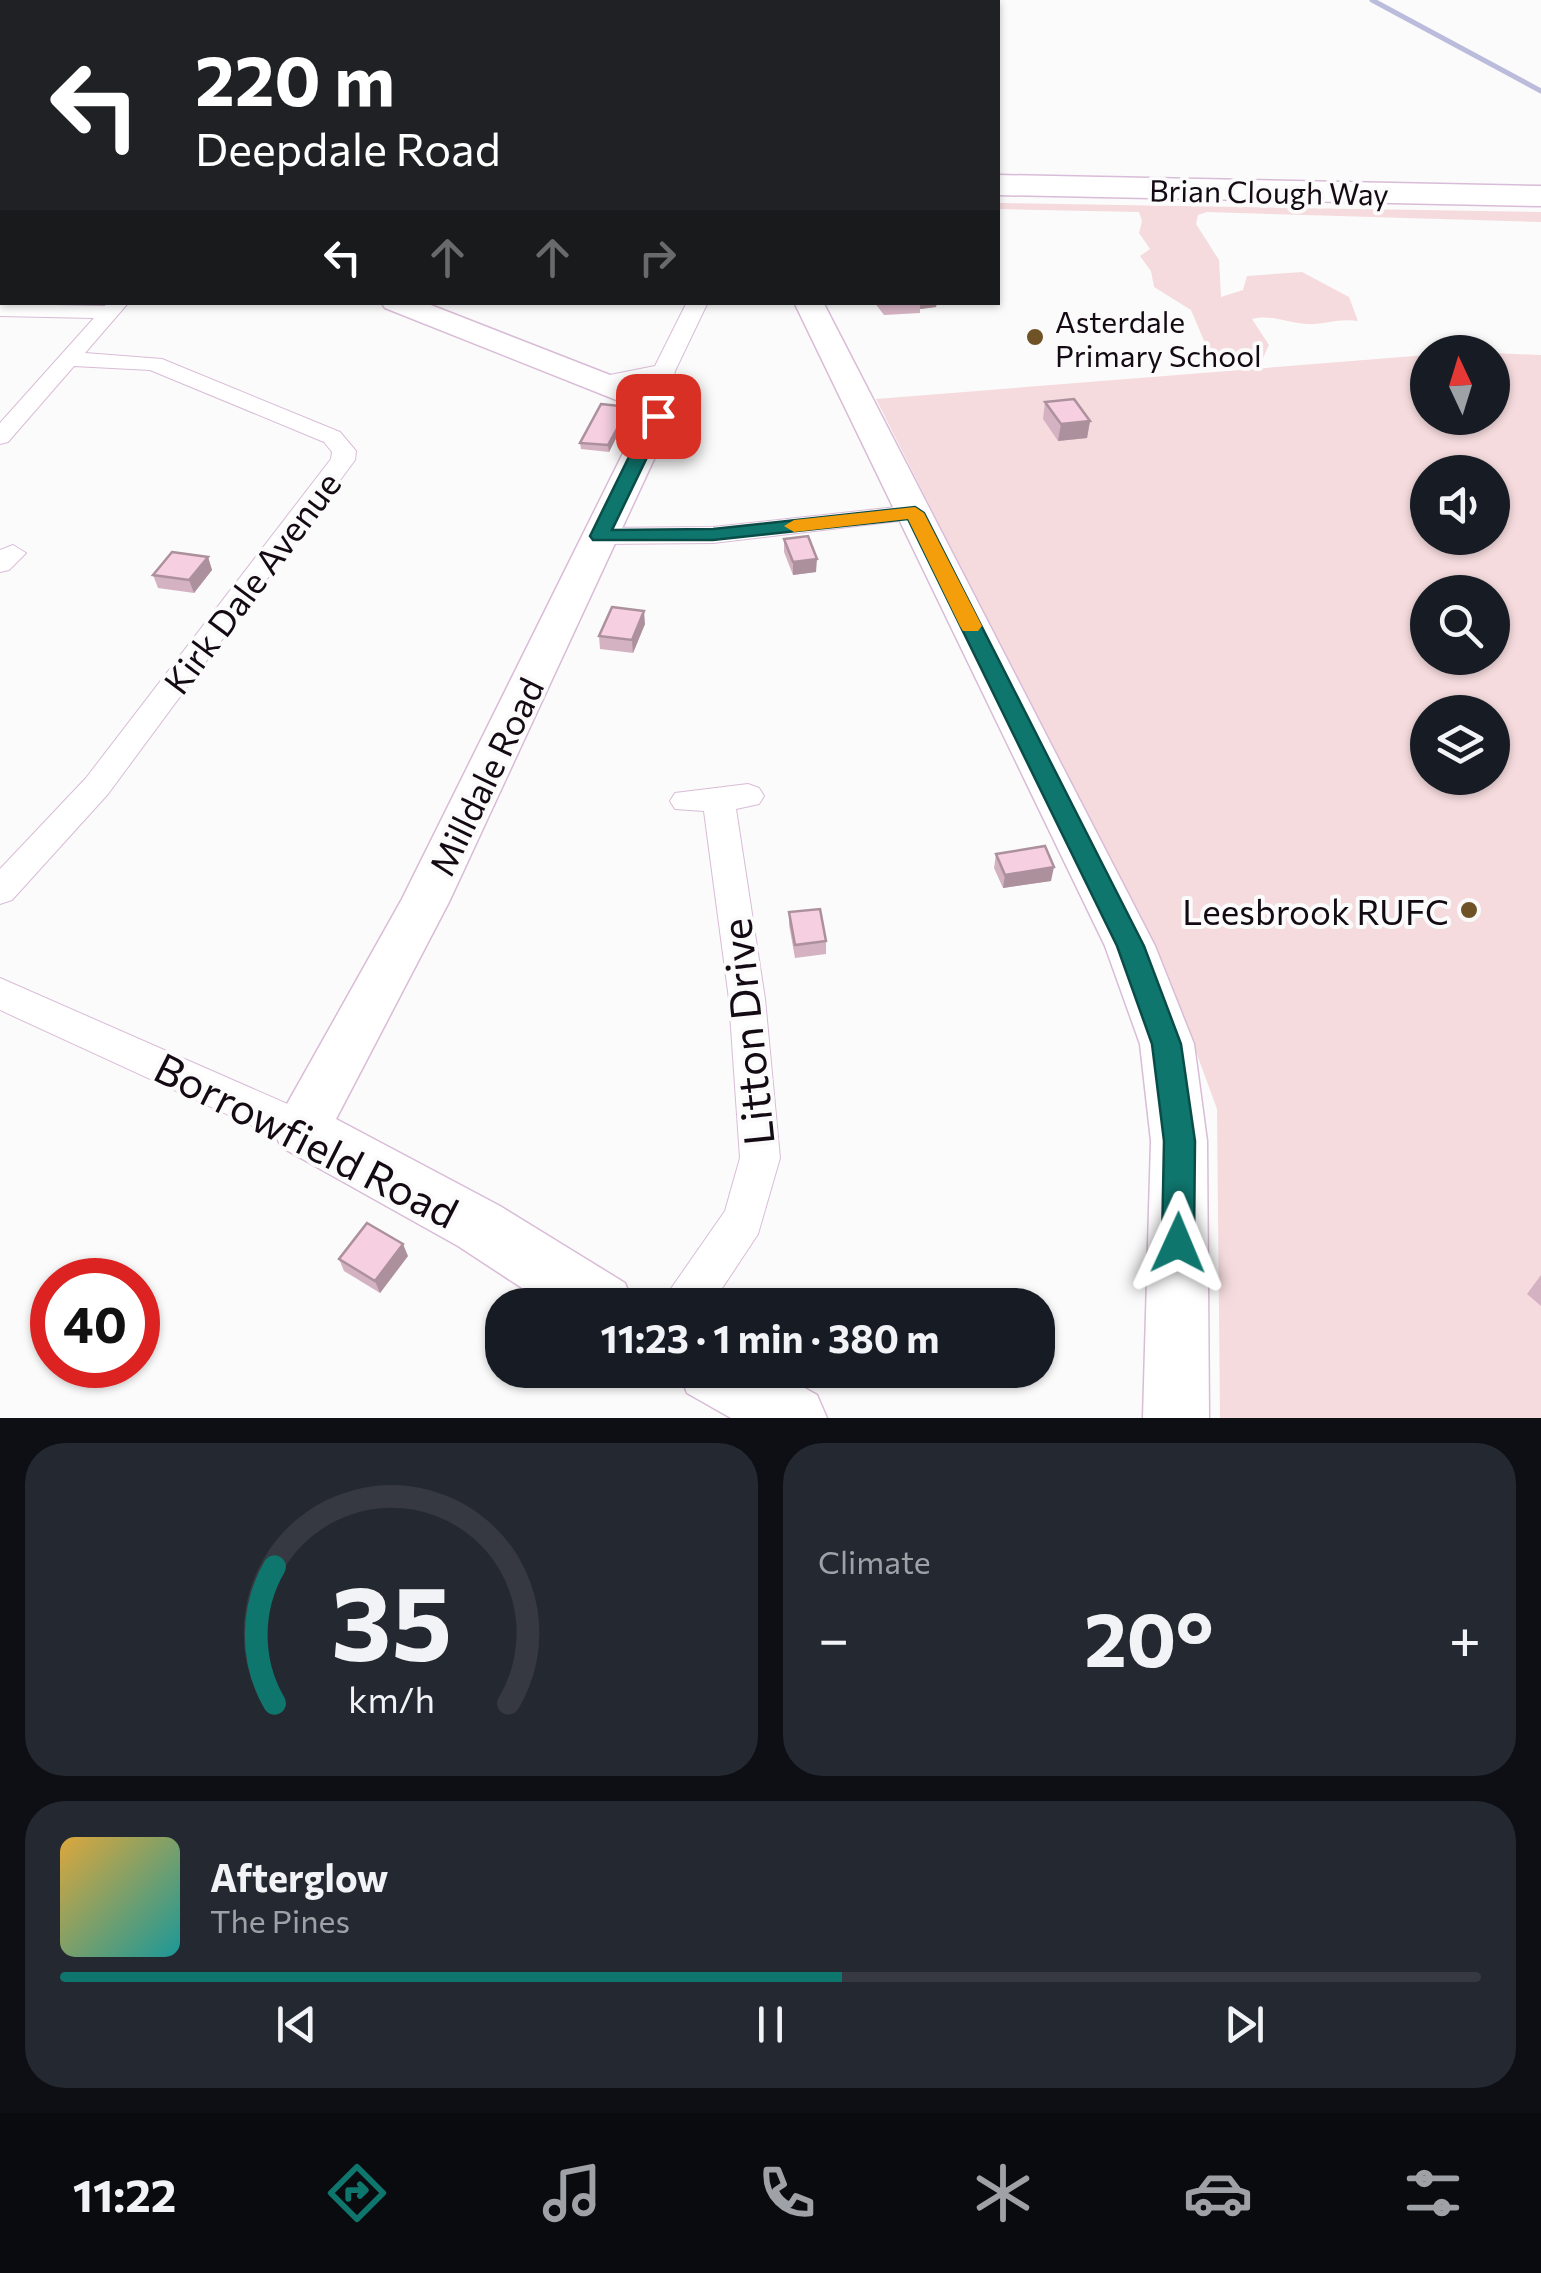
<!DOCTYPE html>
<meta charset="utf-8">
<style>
:root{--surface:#171b24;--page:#242831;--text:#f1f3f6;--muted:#9ea1a6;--line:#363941;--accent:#0f766e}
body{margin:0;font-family:Commissioner,sans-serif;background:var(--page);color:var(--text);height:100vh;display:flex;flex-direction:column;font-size:38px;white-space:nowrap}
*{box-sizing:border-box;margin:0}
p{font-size:32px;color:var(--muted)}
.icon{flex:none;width:55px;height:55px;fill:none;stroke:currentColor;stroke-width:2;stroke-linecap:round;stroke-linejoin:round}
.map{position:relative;height:1418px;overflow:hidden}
.panel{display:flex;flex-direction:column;gap:25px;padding:25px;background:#0d0f14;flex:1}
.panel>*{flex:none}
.top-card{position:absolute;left:0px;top:0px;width:1000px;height:305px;box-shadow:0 2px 8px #0004;background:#202124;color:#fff;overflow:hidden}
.needle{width:65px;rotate:356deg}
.controls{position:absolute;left:1410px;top:335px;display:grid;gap:20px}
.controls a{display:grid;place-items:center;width:100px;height:100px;border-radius:50%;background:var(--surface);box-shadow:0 2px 8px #0004;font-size:50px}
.speed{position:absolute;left:30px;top:1258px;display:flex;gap:20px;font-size:50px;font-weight:700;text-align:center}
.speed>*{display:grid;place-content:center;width:130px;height:130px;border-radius:50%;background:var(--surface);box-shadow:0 2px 8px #0004;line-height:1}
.speed .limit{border:15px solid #d22;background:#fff;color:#111}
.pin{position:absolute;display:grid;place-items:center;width:85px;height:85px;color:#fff;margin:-42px;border-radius:20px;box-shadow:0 5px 15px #0006}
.me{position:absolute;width:110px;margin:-55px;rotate:1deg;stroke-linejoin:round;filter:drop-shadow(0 0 8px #0008)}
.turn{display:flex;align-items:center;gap:35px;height:210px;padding:0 30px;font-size:45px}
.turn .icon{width:130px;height:130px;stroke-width:2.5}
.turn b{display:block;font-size:70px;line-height:85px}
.lanes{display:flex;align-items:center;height:95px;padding:0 30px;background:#0003;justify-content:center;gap:50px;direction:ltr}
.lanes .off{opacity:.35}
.big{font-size:75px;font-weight:700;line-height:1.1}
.panel .card{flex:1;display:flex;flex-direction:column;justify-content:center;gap:15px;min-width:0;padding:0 35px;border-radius:40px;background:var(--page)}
.panel .dial{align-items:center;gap:0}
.dial svg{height:260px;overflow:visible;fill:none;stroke:var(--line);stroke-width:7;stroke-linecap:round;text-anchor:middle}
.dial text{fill:var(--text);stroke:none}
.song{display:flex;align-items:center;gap:30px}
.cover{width:120px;height:120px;border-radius:15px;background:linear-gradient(135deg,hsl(40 70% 55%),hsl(180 70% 35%))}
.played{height:10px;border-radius:5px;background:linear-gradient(90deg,var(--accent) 55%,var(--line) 55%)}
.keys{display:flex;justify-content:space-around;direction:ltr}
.heat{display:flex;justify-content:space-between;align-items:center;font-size:55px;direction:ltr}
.panel .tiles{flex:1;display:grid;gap:25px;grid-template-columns:1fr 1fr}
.card:last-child{grid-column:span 2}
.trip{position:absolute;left:485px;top:1288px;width:570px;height:100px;border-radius:40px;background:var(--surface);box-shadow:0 2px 8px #0004;font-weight:700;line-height:100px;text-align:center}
.tab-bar{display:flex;height:160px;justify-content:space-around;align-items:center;background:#090b0e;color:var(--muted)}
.tab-bar .icon{width:70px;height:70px}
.tab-bar .selected{color:var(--accent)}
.tab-bar b{font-size:45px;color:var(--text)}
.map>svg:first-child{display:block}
.green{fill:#f5dbdd;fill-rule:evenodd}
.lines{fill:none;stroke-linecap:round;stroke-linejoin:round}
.stream{stroke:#bbbbdc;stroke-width:5}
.street-casing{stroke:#d9bcd7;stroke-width:2}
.secondary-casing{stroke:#d9bcd7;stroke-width:3}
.highway-casing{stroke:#d9bcd7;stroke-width:3}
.street{fill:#fff;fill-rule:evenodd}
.secondary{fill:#fff;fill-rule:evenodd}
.highway{fill:#fff;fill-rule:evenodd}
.wall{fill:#d4b2c1}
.shaded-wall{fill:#ac919d}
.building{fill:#f6cfe0;stroke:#ac919d;stroke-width:2.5}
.route{fill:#0f766e;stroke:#0a4d48;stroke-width:2.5}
.slow{fill:#f59e0b}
.poi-dot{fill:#6f5326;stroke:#fbfbfb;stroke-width:4}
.labels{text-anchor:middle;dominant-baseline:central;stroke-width:8;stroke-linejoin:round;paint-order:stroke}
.far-street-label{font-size:30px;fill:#140a13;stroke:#fbfbfb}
.far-poi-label{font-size:30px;fill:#140a13;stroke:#fbfbfb;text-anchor:start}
.street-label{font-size:35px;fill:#140a13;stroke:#fbfbfb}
.poi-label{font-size:35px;fill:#140a13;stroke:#fbfbfb;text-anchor:end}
.near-street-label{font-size:42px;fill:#140a13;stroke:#fbfbfb}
</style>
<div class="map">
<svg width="1541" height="1418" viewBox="0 0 1541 1418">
<rect width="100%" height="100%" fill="#fbfbfb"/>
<path class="green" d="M998,203l543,9v10l-334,-10 -9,3 -2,9 23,36 2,37 22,-7 4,-14 55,-4 47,25 9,24c-19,-3 -32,3 -49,3 -21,0 -35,-10 -57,-5l17,26 -7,15 -44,-3 -13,-14 -14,-33 -37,-23 -3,-16 -11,-15 10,-7 -11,-16 3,-12 -3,-9 -141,-3z
M1493,353l48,2v1063h-321l-3,-309 -44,-120 -297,-590 551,-44 1,63h64zM1428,472h64v66h-64zM1428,592h64v66h-64zM1428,712h64v66h-64z"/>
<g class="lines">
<path class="stream" d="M1372,0l169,91"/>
<g class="street-casing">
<path id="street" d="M258,0h14l2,2h-14z
M646,0h18l2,2h-18z
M0,77h2v10h-2z
M107,302h22l-44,51 77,6 178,73 16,19 -1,9 -247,334 -96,106 -12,4v-35l86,-91 245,-319 1,-7 -8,-10 -174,-72 -76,-4 -66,76 -8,2v-21l94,-105 -94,-2v-12l105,2z
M687,302h21l-33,69 -9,50h-16l-4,-5 6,-36 -49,10 -8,-2 -3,-5 3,-5 60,-12z
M915,505l13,8 -4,5 -211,25 -113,1 -13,-8 13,-8 113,-1z
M13,545l13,8 -17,17 -9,2v-22z
M748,784l11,4 5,8 -5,8 -23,5 29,190 15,159 -22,76 -47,71h-48l7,-15 55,-79 15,-53 -11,-159 -25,-188 -29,-2 -5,-8 5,-8z
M0,978l315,138 6,13 -6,13 -14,5 -14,-5 -287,-132z"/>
</g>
<g class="secondary-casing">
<path id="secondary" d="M451,0h23l2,2h-23z
M0,211h2v16h-2z
M381,302h42l228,89 23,25 -225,486 -113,217 164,87 125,77 9,22h-86l-90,-59 -177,-99 -8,-18 129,-230 239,-482 -12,-12 -244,-97z
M794,302h29l332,644 39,98 13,97 2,277h-66l8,-277 -11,-97 -35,-98z
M678,1370h95l44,25 10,23h-96l-44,-25z"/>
</g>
<g class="highway-casing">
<path id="highway" d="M0,150l2,1v19h-2z
M998,175l543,11v20l-543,-11z"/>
</g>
<use href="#street" class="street"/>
<use href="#secondary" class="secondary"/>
<use href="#highway" class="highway"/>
</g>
<path class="wall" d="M874,302h63l-1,5 -16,2v4l-36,2z
M1045,402l45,19 -3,17 -29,3 -15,-22z
M629,407v6l-20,39 -28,-3 -1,-6z
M784,539l32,33 -23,3 -9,-23z
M208,557l4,13 -18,23 -36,-5 -5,-13z
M645,624l-12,29 -33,-4 -1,-13z
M996,854l55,27 -48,7 -9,-20z
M789,912l37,29v13l-31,4 -6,-33z
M408,1256l-28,37 -36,-22 -5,-12z
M1541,1275v31l-14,-12z"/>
<path class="shaded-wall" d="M920,302h17l-1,5 -16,2z
M629,407v6l-20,39 -1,-7z
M1090,421l-3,17 -29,3 3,-17z
M208,557l4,13 -18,23 -5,-13z
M817,559l-1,13 -23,3v-13z
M644,611l1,13 -12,29 -1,-13z
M1054,867l-3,14 -48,7 2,-13z
M403,1244l5,12 -28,37 -5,-12z"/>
<path class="building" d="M1074,399l16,22 -29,3 -16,-22z
M601,404l28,3 -21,38 -28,-2z
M808,536l9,23 -24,3 -9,-23z
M172,552l36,5 -19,23 -36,-5z
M612,607l32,4 -12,29 -33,-4z
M1045,846l9,21 -49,8 -9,-21z
M820,909l6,32 -31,4 -6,-33z
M367,1223l36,21 -28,37 -36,-22z"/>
<path class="route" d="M658,410l9,6 -55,114 101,-1 202,-22 9,6 220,433 37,98 14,97 -1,102 -5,11 -11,5 -11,-5 -5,-11 2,-102 -12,-97 -35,-98 -209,-427 -195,21h-120l-3,-4 59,-120z"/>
<path class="slow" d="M915,507l9,6 58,113 -4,5h-15l-3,-5 -52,-107 -114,13 -10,-6 10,-6z"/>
<g class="poi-dot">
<circle cx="1035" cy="337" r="10"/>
<circle cx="1469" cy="910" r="10"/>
</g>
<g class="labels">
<g class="far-street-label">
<text transform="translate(1269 191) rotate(1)">Brian Clough Way</text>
</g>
<g class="far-poi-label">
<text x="1055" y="320">Asterdale<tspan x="1055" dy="34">Primary School</tspan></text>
</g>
<g class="street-label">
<text transform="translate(251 582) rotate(-53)">Kirk Dale Avenue</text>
<text transform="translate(485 776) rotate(-64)">Milldale Road</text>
</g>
<g class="poi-label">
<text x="1449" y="910">Leesbrook RUFC</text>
</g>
<g class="near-street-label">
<text transform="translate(746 1032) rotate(-96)">Litton Drive</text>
<text transform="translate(307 1139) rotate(27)">Borrowfield Road</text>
</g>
</g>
</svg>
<div class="controls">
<a><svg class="needle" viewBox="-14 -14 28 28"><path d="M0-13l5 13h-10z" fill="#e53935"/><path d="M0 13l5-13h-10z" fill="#9ea1a6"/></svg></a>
<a><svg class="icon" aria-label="sound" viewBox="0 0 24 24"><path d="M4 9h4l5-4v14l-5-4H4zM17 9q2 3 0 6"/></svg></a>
<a><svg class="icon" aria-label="search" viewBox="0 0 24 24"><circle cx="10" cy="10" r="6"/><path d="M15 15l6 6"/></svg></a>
<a><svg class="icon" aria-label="layers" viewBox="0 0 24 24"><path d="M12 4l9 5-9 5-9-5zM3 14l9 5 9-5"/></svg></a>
</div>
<div class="speed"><div class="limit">40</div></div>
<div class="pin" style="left:658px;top:416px;background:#d93025"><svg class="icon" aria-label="arrive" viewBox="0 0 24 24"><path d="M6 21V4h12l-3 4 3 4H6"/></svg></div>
<svg class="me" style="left:1178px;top:1243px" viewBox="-20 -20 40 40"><path d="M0-17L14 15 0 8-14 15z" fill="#0f766e" stroke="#fff" stroke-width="4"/></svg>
<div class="trip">11:23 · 1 min · 380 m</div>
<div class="top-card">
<div class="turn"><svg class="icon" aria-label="left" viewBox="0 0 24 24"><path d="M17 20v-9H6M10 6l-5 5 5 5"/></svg><div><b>220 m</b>Deepdale Road</div></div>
<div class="lanes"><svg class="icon" aria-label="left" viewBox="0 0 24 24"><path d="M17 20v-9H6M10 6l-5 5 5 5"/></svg><svg class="icon off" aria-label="ahead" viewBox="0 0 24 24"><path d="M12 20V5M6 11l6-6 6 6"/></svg><svg class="icon off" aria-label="ahead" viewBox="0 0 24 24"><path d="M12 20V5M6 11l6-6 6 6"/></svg><svg class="icon off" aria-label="right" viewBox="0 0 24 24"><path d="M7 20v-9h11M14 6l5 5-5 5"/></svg></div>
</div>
</div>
<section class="panel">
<div class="tiles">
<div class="card dial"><svg viewBox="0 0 100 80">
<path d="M14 69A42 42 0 1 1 86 69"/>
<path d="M14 69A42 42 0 0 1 14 27" stroke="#0f766e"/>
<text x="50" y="56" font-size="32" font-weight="700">35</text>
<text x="50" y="72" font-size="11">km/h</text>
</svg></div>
<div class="card"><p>Climate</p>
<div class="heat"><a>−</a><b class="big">20°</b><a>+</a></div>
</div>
<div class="card">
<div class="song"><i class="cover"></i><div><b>Afterglow</b><p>The Pines</p></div></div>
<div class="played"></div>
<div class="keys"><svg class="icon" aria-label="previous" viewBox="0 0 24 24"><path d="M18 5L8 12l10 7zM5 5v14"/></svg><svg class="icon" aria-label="pause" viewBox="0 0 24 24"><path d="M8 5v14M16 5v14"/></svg><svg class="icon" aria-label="next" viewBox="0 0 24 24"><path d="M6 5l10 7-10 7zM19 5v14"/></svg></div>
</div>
</div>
</section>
<nav class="tab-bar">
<b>11:22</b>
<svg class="icon selected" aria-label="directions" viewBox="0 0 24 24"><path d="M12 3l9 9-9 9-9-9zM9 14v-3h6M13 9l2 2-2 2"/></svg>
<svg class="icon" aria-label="music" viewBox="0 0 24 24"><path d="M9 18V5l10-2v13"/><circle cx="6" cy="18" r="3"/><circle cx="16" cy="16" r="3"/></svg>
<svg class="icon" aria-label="phone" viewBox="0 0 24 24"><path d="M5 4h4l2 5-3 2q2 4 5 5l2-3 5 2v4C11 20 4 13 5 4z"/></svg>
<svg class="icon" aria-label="climate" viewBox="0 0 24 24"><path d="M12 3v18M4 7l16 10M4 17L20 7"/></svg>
<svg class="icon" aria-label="car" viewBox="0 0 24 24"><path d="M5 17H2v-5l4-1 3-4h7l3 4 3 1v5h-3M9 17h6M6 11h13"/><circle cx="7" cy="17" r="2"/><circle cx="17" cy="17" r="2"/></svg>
<svg class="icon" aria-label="filters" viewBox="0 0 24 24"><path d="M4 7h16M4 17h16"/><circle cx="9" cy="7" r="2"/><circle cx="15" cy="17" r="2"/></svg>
</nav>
